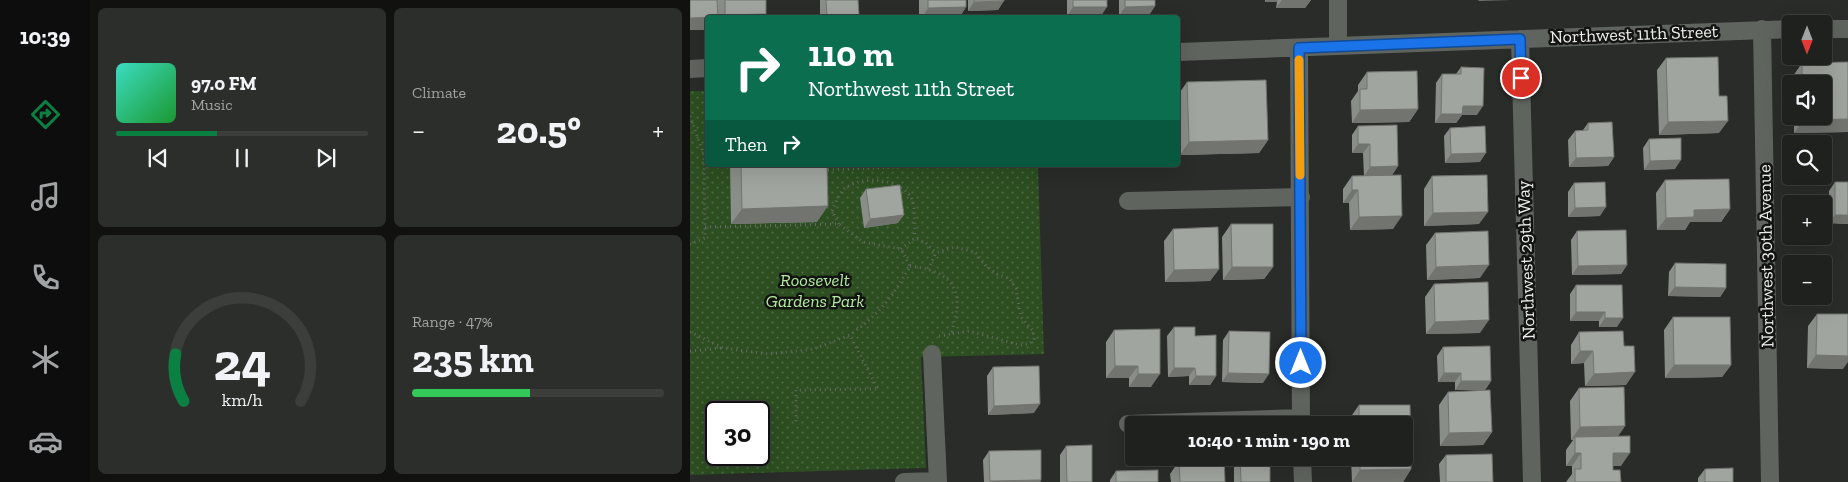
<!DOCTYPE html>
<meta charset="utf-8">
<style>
:root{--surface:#1f211e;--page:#2c2e2b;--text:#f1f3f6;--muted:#a1a3a4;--line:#3c3e3c;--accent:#0b8043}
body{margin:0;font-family:"Zilla Slab",serif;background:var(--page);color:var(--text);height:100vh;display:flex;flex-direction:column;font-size:19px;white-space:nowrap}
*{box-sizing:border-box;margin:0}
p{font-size:16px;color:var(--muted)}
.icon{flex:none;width:28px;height:28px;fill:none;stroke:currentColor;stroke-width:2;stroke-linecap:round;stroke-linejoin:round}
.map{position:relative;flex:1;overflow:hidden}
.sheet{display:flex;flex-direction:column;gap:8px;padding:8px;background:#111210;width:600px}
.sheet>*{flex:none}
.hud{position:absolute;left:15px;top:15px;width:475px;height:152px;border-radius:5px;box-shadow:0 5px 20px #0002,0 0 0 1px var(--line);background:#0b6e4f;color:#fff;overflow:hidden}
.needle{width:32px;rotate:180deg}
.controls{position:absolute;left:1092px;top:15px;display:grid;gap:10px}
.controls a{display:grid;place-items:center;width:50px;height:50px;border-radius:5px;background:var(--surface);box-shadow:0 5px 20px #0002,0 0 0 1px var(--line);font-size:25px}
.speed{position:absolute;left:15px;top:401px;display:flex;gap:10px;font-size:25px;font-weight:700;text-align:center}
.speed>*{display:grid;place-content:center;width:65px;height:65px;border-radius:50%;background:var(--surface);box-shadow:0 5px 20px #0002,0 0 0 1px var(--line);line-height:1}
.speed .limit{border:2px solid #111;border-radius:8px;background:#fff;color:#111}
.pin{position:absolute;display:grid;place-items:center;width:42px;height:42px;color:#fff;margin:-21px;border:2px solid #fff;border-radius:50%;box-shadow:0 1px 5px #0007}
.me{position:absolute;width:55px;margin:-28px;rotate:0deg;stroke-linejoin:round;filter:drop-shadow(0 0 4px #0008)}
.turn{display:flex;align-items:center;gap:18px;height:105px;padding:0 20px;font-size:22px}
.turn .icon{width:65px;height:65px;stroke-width:2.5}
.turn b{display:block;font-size:35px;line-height:42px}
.then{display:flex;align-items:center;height:48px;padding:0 20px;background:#0003;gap:10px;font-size:19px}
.big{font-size:38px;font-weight:800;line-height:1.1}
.sheet .card{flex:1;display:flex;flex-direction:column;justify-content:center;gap:8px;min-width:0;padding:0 18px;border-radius:8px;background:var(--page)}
.sheet .dial{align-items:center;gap:0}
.dial svg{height:130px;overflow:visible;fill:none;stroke:var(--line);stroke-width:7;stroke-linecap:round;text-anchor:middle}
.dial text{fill:var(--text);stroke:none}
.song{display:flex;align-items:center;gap:15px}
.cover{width:60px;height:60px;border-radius:8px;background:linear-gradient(135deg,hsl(170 70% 55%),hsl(130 70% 35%))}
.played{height:5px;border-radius:2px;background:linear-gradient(90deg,var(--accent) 40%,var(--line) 40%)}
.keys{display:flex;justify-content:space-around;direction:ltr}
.heat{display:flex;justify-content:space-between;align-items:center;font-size:28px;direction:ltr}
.charge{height:8px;border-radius:4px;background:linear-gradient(90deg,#34c759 47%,var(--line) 0)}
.sheet .tiles{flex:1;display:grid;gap:8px;grid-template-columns:repeat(2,1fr)}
.trip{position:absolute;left:435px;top:416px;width:288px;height:50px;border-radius:5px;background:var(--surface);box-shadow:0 5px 20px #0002,0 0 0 1px var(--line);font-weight:800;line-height:50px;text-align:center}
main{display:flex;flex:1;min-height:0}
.tab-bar{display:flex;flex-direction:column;width:90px;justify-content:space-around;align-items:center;background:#0c0d0c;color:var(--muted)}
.tab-bar .icon{width:35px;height:35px}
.tab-bar .on{color:var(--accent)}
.tab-bar b{font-size:22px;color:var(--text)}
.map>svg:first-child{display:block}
.grass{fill:url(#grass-dots);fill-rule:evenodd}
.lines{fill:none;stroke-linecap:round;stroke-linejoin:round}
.path{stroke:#666965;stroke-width:3;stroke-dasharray:1 4;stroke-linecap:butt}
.street{stroke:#60645f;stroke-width:18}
.wall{fill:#8a8e89}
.shaded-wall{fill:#71746f}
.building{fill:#a1a59f;stroke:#71746f}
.route-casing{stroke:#114b97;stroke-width:12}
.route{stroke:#1a73e8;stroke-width:9}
.slow{stroke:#f59e0b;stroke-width:9}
.labels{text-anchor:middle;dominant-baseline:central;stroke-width:5;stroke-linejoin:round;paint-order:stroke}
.street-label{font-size:18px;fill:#edefec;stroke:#131412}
.park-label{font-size:18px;font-style:italic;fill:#b1eb9e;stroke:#131412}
</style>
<main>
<nav class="tab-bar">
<b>10:39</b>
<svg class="icon on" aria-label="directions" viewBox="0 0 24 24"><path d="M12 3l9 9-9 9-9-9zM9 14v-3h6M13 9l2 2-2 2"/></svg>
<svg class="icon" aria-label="music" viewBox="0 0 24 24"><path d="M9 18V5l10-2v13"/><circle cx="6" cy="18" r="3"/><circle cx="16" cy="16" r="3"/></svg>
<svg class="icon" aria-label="phone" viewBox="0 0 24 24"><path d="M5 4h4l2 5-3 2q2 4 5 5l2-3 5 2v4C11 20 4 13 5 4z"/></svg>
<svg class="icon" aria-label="climate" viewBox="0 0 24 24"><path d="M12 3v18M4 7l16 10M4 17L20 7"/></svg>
<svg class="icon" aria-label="car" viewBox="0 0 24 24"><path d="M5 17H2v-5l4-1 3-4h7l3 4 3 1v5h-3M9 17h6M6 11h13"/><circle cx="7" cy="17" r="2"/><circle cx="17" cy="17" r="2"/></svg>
</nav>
<section class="sheet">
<div class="tiles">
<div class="card">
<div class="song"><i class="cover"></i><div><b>97.0 FM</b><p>Music</p></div></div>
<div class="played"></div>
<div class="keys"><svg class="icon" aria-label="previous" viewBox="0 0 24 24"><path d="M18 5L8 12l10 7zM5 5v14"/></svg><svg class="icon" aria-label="pause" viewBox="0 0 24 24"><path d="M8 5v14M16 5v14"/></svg><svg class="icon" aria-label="next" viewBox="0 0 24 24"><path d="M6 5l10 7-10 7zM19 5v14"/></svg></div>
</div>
<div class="card"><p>Climate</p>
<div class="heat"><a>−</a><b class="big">20.5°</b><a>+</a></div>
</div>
<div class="card dial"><svg viewBox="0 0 100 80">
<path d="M14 69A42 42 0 1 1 86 69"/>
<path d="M14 69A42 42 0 0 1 9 40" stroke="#0b8043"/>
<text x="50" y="56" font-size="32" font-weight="700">24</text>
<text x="50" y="72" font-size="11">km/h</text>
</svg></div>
<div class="card"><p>Range · 47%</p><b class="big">235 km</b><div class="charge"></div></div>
</div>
</section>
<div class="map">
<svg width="1158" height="482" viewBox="0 0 1158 482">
<defs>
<pattern id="grass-dots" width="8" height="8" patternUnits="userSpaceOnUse" patternTransform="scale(1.25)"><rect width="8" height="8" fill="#2c4e20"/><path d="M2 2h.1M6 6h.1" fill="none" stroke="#4b6841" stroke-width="1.8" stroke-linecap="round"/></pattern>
</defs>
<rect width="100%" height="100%" fill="#292c28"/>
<path class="grass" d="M0,91h17l1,74h330l6,189 -123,3 5,111 -236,7zM26,412h43v43h-43z"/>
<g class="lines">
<path class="path" d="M0,116l14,39 1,72v11l-15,6
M138,165v5l109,-5
M149,224l-7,-13c3,-6 6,-16 11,-21 18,-16 58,-12 69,9 4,10 2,28 3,39
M15,227l134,-3 24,18 38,7 9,17c-17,31 -32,49 -60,69
M211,249l14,-11 11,5 10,10
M220,266c46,6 55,26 41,68l18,-3 51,14 9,-1 5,-5 -1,-8 -12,-14 -5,-28 -6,-10 -13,-5 -11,-8 -11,-14 -21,-5 -18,6 -8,16
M0,332l33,16 45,6 46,-5 36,-14 28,54 -82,1v33
M249,336l12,-2
M0,351l32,-3"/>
<path class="street" d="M1072,29l8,453
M1134,29h24
M830,39l12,443
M648,46v-46
M609,48l2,377
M488,52l613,-23
M0,69l18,-1
M438,201l173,-4
M242,354l6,128
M438,424l173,-6
M612,458l1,24
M214,482l34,-1"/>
</g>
<path class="wall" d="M0,0h76l-2,18h-56v12h-18z
M130,0h38l-1,18h-37z
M229,0h47v7l-7,11h-40z
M278,0h36l-6,10 -30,1z
M377,0h40l-6,16h-34z
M429,0h36v6l-6,9 -30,1z
M575,0h46l-6,8h-29l1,-6h-12z
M976,58l53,38v37l-60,2 -2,-65z
M1158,62v70l-54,1v-17h30v-32h-31v-8l9,-13z
M771,67l16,48h-15l-6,8h-21l1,-40 6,-9h14z
M677,72l51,37 -9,13 -57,1 -1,-22 7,-10v-6z
M497,82l81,58 -9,13 -79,2 -2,-60z
M898,123l26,34 -6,9 -39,1 -1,-27 7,-9 8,-1z
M668,126l40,40 -6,9 -28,1 -1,-23h-11v-18z
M760,128l30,34 -35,1 -1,-27z
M959,139l26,30 -31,1 -1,-22z
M40,165h97l-10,57 -86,2z
M662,176l41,53 -43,1 -1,-27h-6v-14z
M742,176l47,48 -55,2v-37z
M975,180l65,29 -9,13h-31l-5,8h-28l-1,-37z
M1145,182l13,42 -20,-1 1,-32z
M884,183l26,33 -32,1v-25z
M176,189l32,34 -34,5 -4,-30z
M541,224l42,43 -9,12 -41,1 -1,-43z
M483,229l46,40 -9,12 -45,1 -1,-41z
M887,231l50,34 -6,9 -49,1 -1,-35z
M745,233l45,45 -53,2 -1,-35z
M985,263l51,25 -6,9 -52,-1 1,-24z
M744,284l46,49 -54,1 -1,-37z
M886,285h46l-5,42h-18v-6h-29v-27z
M1127,314l26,55 -36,-1 1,-42z
M983,317l58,48 -9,12 -57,1 -1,-48z
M484,327l42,49 -6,9h-21v-9l-21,1 -1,-41z
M424,330l37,57h-22v-9h-23v-36z
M539,331l34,52 -41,-1 1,-42z
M889,332l47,53 -41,1 -1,-23 -13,1v-19z
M753,347l48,34 -6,9h-30v-8h-17l-1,-26z
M303,367l41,46 -46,2 -1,-39z
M889,388l46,38 -7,10 3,30h-8v4l8,12h-55l6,-8v-8h-6v-16l7,-10h-2l-1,-39z
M758,392l44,40 -9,13 -43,1 -1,-41z
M669,405h51l1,64 -8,13h-51l-1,-24h53v-33h-54v-7z
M376,446l26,36h-32v-27z
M299,451l52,29 -1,2h-56l-1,-22z
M756,455l47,27h-53l-1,-18z
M507,458h27l1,24h-54l-1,-8 9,-13h16z
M550,458l30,24h-36v-16z
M1015,469l28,13h-35v-4z
M426,471l42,11h-48v-2z"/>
<path class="shaded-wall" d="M576,0h12l-1,2h-12z
M592,0h29l-6,8h-29z
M789,0h32l-33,1z
M314,1l-6,9 -30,1 6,-9z
M465,6l-6,9 -30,1 6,-9z
M276,7l-7,11h-37l6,-10z
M383,7h34l-6,9h-34z
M76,14l-2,4h-41l2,-3z
M169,15l-2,3h-31l1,-2z
M28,17l-10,1v12h-18v-12z
M773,106h20l-6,9h-15l-6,8h-21l6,-9z
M728,109l-9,13 -57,1 8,-13z
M1158,119v13l-54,1 9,-13z
M1038,121l-9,12 -60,2 9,-13z
M578,140l-9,13 -79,2 9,-13z
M668,144h12l-7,9h-11z
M796,153l-6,9 -35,1 6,-9z
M924,157l-6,9 -39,1 7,-9z
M991,160l-6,9 -31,1 6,-9z
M708,166l-6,9 -28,1 6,-9z
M662,190h6l-9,13h-6z
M138,206l-11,16 -86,2 11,-15z
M916,207l-6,9 -32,1 7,-9z
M1040,209l-9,13h-31l-5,8h-28l9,-12 28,-8z
M798,212l-9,12 -55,2 9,-13z
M214,215l-6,8 -34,5 6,-9z
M1145,215h13v9l-20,-1z
M712,216l-9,13 -43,1 9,-13z
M799,265l-9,13 -53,2 9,-13z
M937,265l-6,9 -49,1 6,-9z
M542,267h41l-9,12 -41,1z
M529,269l-9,12 -45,1 9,-12z
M985,287l51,1 -6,9 -52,-1z
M886,312h29l-6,9h-29z
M915,318h18l-6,9h-18z
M799,320l-9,13 -54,1 9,-12z
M890,351h13l-9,12 -13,1z
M1158,353v9l-5,7 -36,-1 9,-13z
M984,365h57l-9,12 -57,1z
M425,366h23l-9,12h-23z
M484,368h21l-6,8 -21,1z
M945,372l-9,13 -41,1 9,-12z
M538,373l41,1 -6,9 -41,-1z
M754,373h17l-6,9h-17z
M448,374h22l-9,13h-22z
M506,376h20l-6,9h-21z
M771,381h30l-6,9h-30z
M350,404l-6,9 -46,2 6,-9z
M935,426l-9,13 -41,-2 -3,3h-1l9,-13z
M802,432l-9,13 -43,1 9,-13z
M885,453h6l-9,13h-6z
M923,453h17l-9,13h-17z
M721,469l-8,13h-51l8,-12z
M351,480l-1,2h-51l1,-1z"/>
<path class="building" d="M0,0h27l1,17 -28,1z
M35,0h41v14l-41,1z
M136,0h32l1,15 -32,1z
M238,0h38v7l-38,1z
M284,0h30v1l-30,1z
M383,0h34v7h-34z
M435,0h30v6l-30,1z
M1028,57l1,39h8l1,25 -60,1 -2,-64z
M1158,62v57l-45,1v-4h21v-32h-22v-21z
M771,67l23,1 -1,38h-20l-1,8h-21l1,-40h19z
M727,71l1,38 -58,1v-21h7v-17z
M576,80l2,60 -79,2 -2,-60z
M922,122l2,35 -38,1 -1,-27 13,-1v-7z
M707,125l1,41 -28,1v-23h-12v-18z
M795,126l1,27 -35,1 -1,-26z
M991,138v22l-31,1 -1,-22z
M51,165h86l1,41 -86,3z
M711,175l1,41 -43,1 -1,-27h-6v-14z
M797,175l1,37 -55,1 -1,-37z
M1039,179l1,30 -36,1v7l-28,1 -1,-38z
M915,182l1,25 -31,1 -1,-25z
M1145,182h13v33h-13z
M210,185l4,30 -34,4 -4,-30z
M541,224h42v43h-41z
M528,227l1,42 -45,1 -1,-41z
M936,230l1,35 -49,1 -1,-35z
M798,231l1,34 -53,2 -1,-34z
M985,263l51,1v24l-51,-1z
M798,282l1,38 -54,2 -1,-38z
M886,285h46l1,33h-18v-6h-29z
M1127,314h31v42l-32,-1z
M983,317h57l1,48h-57z
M484,327h21v9l21,-1v41h-20l-1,-8h-21z
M470,329v45h-22v-8h-23l-1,-36z
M539,331l41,1 -1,42 -41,-1z
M933,331l1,15h10l1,26 -41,2 -1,-23h-13l-1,-19z
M800,346l1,35h-30v-8h-17l-1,-26z
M349,366l1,38 -46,2 -1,-39z
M934,387l1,39 -45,1 -1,-39z
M800,390l2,42 -43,1 -1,-41z
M669,405h51l1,64 -51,1v-12h44v-33h-45z
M940,436v17h-17v17h7l1,12h-46v-13h6v-16h-6v-16z
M402,445v37h-25l-1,-36z
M351,450v30l-51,1 -1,-30z
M802,454l1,28h-47v-27z
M511,458h23l1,24h-45l-1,-21 23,-1z
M550,458h30v24h-29z
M1043,468v14h-28v-13z
M468,470v12h-42v-11z"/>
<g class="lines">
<g class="route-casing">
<path id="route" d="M611,363l-2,-315 221,-9 1,39"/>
</g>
<use href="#route" class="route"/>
<path class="slow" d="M609,60l1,115"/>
</g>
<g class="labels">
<g class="street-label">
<text transform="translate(944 34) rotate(-2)">Northwest 11th Street</text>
<text transform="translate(1076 256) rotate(-91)">Northwest 30th Avenue</text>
<text transform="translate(836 260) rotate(-92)">Northwest 29th Way</text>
</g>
<g class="park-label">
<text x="125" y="280">Roosevelt<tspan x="125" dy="21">Gardens Park</tspan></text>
</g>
</g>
</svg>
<div class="controls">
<a><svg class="needle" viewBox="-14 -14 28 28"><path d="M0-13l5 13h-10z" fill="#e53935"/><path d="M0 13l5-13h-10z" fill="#a1a3a4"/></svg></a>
<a><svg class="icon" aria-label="sound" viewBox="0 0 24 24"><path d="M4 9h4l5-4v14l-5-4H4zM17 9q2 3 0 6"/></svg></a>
<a><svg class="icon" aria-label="search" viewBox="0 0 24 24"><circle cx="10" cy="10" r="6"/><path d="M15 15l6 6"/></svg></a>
<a>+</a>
<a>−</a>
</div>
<div class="speed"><div class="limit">30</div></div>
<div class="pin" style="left:831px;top:78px;background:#d93025"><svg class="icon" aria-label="arrive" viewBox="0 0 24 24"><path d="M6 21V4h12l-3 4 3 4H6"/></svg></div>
<svg class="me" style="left:611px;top:363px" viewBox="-20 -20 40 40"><circle r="17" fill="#1a73e8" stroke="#fff" stroke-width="3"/><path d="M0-11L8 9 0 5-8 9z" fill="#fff"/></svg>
<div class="trip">10:40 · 1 min · 190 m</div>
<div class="hud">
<div class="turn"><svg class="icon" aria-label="right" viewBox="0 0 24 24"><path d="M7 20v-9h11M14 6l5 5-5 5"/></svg><div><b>110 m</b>Northwest 11th Street</div></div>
<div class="then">Then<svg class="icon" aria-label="right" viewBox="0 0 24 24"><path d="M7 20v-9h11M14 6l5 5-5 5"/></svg></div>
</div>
</div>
</main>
